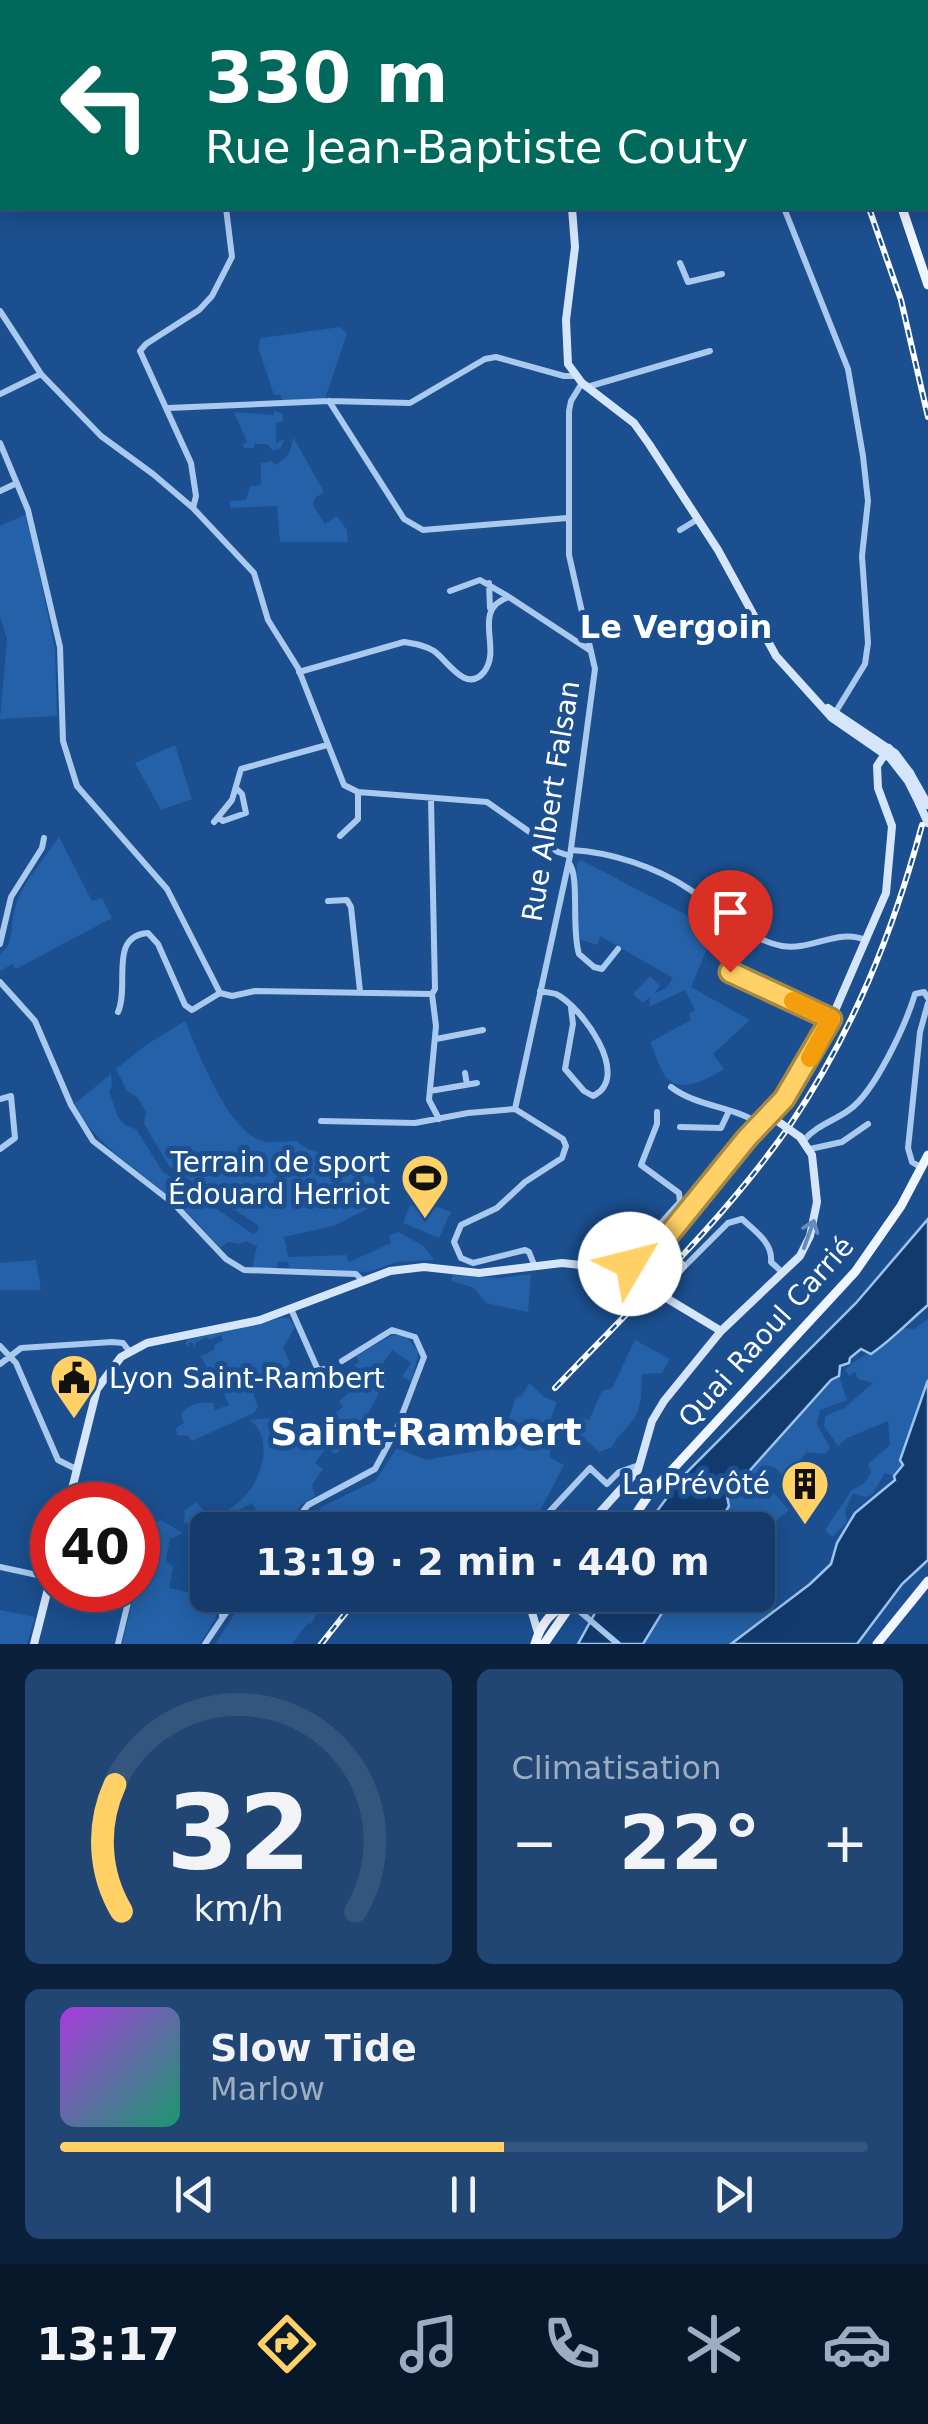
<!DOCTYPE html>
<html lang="fr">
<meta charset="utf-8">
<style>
:root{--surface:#143b6b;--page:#214673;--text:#f1f3f6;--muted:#9dadc1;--line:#33557e;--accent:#ffd166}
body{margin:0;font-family:"DejaVu Sans",sans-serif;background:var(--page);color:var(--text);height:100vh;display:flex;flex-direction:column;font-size:38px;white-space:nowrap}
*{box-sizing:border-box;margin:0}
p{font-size:32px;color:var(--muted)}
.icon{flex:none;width:55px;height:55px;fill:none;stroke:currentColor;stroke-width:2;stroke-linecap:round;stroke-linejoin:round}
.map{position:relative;height:1644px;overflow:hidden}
.details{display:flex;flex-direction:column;gap:25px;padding:25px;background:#0b203b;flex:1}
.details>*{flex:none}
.top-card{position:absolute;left:0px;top:0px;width:930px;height:210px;box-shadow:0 5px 25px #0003,0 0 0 2px var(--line);background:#00695c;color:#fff;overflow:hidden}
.speed{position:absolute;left:30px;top:1482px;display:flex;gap:20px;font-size:50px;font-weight:700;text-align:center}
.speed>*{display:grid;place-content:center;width:130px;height:130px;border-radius:50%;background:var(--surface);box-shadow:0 5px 25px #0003,0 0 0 2px var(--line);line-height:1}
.speed .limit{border:15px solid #d22;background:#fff;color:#111}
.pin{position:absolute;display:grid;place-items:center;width:85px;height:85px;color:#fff;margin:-102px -42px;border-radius:50% 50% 50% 0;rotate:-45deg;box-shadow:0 0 10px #0007}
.pin .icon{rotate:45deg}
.me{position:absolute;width:110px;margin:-55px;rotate:53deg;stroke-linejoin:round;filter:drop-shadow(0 0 8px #0008)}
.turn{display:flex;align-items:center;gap:35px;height:210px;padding:0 40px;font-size:45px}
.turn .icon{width:130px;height:130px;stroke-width:2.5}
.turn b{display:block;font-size:70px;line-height:85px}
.big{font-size:75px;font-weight:700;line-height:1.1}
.details .widget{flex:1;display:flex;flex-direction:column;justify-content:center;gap:15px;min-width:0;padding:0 35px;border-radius:15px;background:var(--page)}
.details .dial{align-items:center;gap:0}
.dial svg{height:260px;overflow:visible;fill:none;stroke:var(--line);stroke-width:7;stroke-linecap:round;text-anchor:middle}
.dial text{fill:var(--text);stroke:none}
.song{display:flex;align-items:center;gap:30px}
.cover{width:120px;height:120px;border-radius:15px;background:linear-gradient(135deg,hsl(280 70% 55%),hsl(160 70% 35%))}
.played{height:10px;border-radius:5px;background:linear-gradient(90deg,var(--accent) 55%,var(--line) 55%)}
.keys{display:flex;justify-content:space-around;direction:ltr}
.heat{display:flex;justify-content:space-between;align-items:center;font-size:55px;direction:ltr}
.details .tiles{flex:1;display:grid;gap:25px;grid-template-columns:1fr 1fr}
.widget:last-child{grid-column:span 2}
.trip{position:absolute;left:190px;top:1512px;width:585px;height:100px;border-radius:15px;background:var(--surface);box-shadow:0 5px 25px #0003,0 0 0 2px var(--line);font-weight:700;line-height:100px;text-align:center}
.menu{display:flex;height:160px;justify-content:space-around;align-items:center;background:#08182b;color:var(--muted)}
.menu .icon{width:70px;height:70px}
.menu .selected{color:var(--accent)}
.menu b{font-size:45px;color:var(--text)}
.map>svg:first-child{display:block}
.green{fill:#2461a8}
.water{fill:#123a6d;stroke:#9cc4f0;stroke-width:2.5}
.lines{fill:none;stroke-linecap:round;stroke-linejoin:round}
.street{stroke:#a9c9ee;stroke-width:6}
.secondary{stroke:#d6e6fa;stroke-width:8}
.primary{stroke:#f0f6ff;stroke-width:9}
.rail-casing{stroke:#fff;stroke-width:6}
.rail{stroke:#1b4f8f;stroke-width:2.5;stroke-dasharray:8;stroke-linecap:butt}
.secondary-bridge{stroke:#d6e6fa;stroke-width:8}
.oneway{stroke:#668bba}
.route-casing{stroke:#a68842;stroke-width:25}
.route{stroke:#ffd166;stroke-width:18}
.slow{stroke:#f59e0b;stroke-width:18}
.labels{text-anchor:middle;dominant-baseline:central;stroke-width:10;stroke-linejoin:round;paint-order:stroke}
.street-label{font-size:28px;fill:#fff;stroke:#1b4f8f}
.poi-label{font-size:28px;fill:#fff;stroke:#1b4f8f;text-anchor:end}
.quarter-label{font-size:32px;font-weight:bold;fill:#fff;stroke:#1b4f8f}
.district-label{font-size:38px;font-weight:bold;fill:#fff;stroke:#1b4f8f}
</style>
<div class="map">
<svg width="928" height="1644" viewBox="0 0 928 1644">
<rect width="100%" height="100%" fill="#1b4f8f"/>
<path class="green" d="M340,327l7,6 -22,66 -43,3 -1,-7h-7l-16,-48 3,-9z
M274,411l9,3v7l-7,2v20l8,-4 -3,9 -8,3 -6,-7h-13v4h-10l-2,-3 5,-3 -13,-30 39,3z
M293,437l31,55 -9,6 -2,7 12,19 12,-8 10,14 1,12h-68l-3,-36 -47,2v-7l16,-1 4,-14 11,-1v-22l11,-2 3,4c12,-7 17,-14 18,-28z
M27,514l28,135 2,67 -57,3 7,-80 -7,-22v-91z
M175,745l17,54 -31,11 -26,-47z
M59,837l33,64 10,-3 10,20 -96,51 -3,-5 -13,7v-17c15,-11 10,-29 15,-46 7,-25 29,-49 44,-71z
M581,860l134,70 -24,57 59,33 -37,34 11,15c-12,8 -42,24 -55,11 -9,-7 -14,-28 -19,-38l41,-22 -2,-6 6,-4 -10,-20 -36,17 1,-10 -7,6 -10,-9 17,-18 10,10 -6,8 12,-6 7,-10 -73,-42 -2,9 -20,-6 -3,-37 2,-39z
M185,1021c14,31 43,114 81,121 9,1 21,-1 31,-1 16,17 49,15 71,15l12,47 -47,23 -49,11 4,20 58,-2 3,7 42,-19 -2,-7 9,-4 26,14 10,14 -37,2 -29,10 -79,-4 -1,-6h-11v7l-25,-1 5,-22 -11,-5 -7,3 -11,-2 -8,6c-14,-16 -29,-32 -44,-46 -40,-35 -74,-51 -103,-97l38,-31 1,12 -3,5 9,26 8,9 10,3 27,43 90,62 4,-2 2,-6 -90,-60 -25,-42 2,-12 -8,-14 -11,-7 -11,-22 30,-24z
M410,1205l18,7 4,-7 19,7 -12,26 -36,-15z
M36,1260l5,30h-41v-27z
M531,1274l-3,38 -42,-9 -12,-15 -22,-7v-6l47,3z
M281,1318h8l6,9 -12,21 7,15c-8,10 -13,19 -27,20l-3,-5 -9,4 -4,-7 -29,14 -19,-36 3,3 13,-7 -1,-4 9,-5 -2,-5 -11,5 -3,-3 -12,6v5l-2,-5h-4v5l-4,-5 2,-3z
M928,1319v61l-20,54 -5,30 -4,11 -5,1 -9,-3 -13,22 -8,2 -11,-4 -8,18 2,11 -15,15 -7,-7 27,-40 12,-6 7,-12 -3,-8 22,-19 -2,-24 -41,17 -9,8 -14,-20 1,-10 19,-8 29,-25 -15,-4 -3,-7 -6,4 -4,-6c17,-18 43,-22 58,-42l11,1z
M393,1335l13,1 13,16 -8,30 -9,-6 9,-13 -19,-13 -11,16 9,7 -24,44 2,2 -32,35 -10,-6 -11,15 8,6 -11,16 3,11 -14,9 -19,25h-15l-15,-27 -41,23 -27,-3 1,-13 12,-8 7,10 6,1 1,7c11,-7 24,-13 33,-23 18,-18 31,-61 5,-77l33,-3 8,-6 17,26 27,-18 -2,-4 11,-8 -4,-6 17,-14 -2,-4 8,-5 -8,-13 5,-3 -3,-6z
M635,1340l35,19 -8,14 -20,1c-1,18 1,32 -10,47 -7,10 -14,14 -20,26l-13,5 -23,-21 6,-7 -4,-3 2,-3 9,2 13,-29 10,-3z
M839,1376l8,24 -27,10 -3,14 13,24 -5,6 -18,-2 -22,25 -11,-10 -10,-1 -7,9 32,35 -21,18 -11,-9 -9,11 -14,-6 -10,3 -3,-6 7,-15 -1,-9 104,-118z
M529,1383l15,14 13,5 -8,22 1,33 14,8 -34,65h-176l2,-4 -38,-13 3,-6 54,-26 22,-33 29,12 56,-10 25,-26 9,-27 6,-1z
M234,1389l19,4 5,14 -4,6 -62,28 -4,-5 -11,-1 -1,-7 8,-5 -3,-8c6,-11 20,-14 32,-12l2,7 14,-5 -5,-11z
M161,1520l22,13 -13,6 -4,21 7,7 -4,21 39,9 -1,5 7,2 2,14 -16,26h-78l13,-54h3v-14l12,-50z
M758,1579l17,33 -44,32h-88l30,-49h85z
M247,1595l38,17 14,-17h29l-17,29 -3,-1 -16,21h-77z
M0,1610l35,7 -8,27h-27z"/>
<path class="water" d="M928,1219v86c-20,17 -35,34 -57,49l-10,-5 -11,9 -1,5 -9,3 -1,10 -8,4 -104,116 2,10 -14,24h-72l40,-54 173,-173z
M928,1380v180l-26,24 -45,60h-126l79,-60 21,-20 6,-21 18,-30 40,-33 -1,-4 9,-11 -3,-5z
M605,1595h68l-30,49h-65z"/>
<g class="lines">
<path class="street" d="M202,0l1,2
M734,0l1,2
M784,208l64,161 15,87 5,45 -6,55 6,87 -3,21 -30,49
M680,263l8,19 34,-8
M0,311l41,63 60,62 52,38 40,34 61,65 14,47 30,48 46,117 14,7 129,10 71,50 12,4
M587,387l123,-36
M0,394l41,-20
M329,401l75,118 19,11 144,-12
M168,408l161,-7 81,2 75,-44 11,-2 68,19h11
M0,443l28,67 32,137 3,94 14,45 90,103 53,104
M0,491l17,-8
M193,508l3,-12 -5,-33 -51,-112 6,-7 53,-34 13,-14 20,-39 -6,-49
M680,530l18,-11
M489,583l1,25
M450,591l30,-11 29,17
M299,672l105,-30c11,2 21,3 30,9 14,10 32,43 50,21 19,-24 -14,-62 25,-75l82,54
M431,799l4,190 -3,5 4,32 -7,74 10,19
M219,818l4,3 23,-8 -4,-19 -6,-6
M214,822l18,-22 9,-31 86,-24
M340,836l18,-17v-27
M571,850c40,2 85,17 118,39 28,19 59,51 93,57 30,5 56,-18 83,-6
M569,863c11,13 2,67 10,91l15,13 8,2 16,-20
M328,901l19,-1 4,7 9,84
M0,944l11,-47 31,-49 2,-10
M730,972l101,47
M0,982l35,39 36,84 22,36 81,63 52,55 18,11 112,4 7,7
M540,991c4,1 13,2 16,3 25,12 77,83 37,102l-9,-5 -19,-22 8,-45 -2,-16
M118,1012c12,-27 -10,-76 30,-79l10,11 27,61 7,5 28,-17 12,3 23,-5 177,3
M436,1039l47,-9
M465,1073l2,12
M671,1087c26,20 62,19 89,37
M430,1091l47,-8
M0,1099l11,-3 4,42 -15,11
M515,1109l55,-253 25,-187 -26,-114v-144l2,-10 11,-18
M515,1109l48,30 3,7 -4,12 -37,24 -28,26 -36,17 -7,17 7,16 12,5 52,-13 4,2 6,15
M657,1112v12l-16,41 38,28 1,9 -29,32 10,10
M321,1121l94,2 53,-10 47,-4
M680,1127l41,1 8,-17
M804,1140c13,-15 30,-19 45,-30 26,-18 57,-86 66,-116l9,-2 4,6
M810,1149l32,-7 26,-18
M922,1168l-10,-6 -4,-14 12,-116 8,-29
M683,1268l45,-45 14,-4c13,12 31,24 29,43l12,11
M291,1309l27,61 13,-2
M0,1346l16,17 42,97 18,9
M0,1364l21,-16 91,-6 11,1 7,9
M288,1530l20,-25 67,-36 22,-41 27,-71 -9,-20 -23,-7 -50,31
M542,1530l-5,-5 53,-57 17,16 12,-12 20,-7
M0,1567l51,11
M221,1595l1,21
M571,1604l47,40
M118,1644l12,-50
M205,1644l33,-49"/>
<path class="secondary" d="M526,0l1,2
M572,208l3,39 -9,73 2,44 14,19 52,40 15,21 69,106 58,106 56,62 58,40 18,23 11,22
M828,708l67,45 15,20
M683,1266l-15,19v14l53,32
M68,1505l29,-116 24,-32 26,-14 113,-23 130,-49 34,-4 55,6 83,-10 48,5 20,-4 24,-14 93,-112 37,-39 40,-63 62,-143 6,-67 -14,-38 -1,-22 12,-18
M584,1530l54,-60 14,-49 12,-20 57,-70 79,-75 10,-20 7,-34 -5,-47 -12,-18
M534,1597l-5,5 9,31
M534,1597l21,14
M34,1644l18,-71"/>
<path class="primary" d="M825,0l1,2
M902,208l26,77
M625,1530l23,-34 207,-224 46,-66 27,-51
M535,1644c5,-18 17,-36 36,-40
M544,1644l34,-49
M877,1644l51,-63"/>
<g class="rail-casing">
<path id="rail" d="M786,0l1,2
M869,208l32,92 27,117
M555,1388c81,-85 168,-167 235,-263 63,-93 103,-193 132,-300
M321,1644l39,-49"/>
</g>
<use href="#rail" class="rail"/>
<path class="secondary-bridge" d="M910,773l18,32
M919,803l9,20
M776,1120l24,17
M665,1248l18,18"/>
</g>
<defs><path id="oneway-shaft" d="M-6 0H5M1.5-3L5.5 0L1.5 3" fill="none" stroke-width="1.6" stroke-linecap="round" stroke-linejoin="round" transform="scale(2.5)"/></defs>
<use class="oneway" href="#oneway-shaft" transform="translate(809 1234) rotate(-70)"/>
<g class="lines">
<g class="route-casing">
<path id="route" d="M630,1264l31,-20 86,-106 37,-39 47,-80 -101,-47"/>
</g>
<use href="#route" class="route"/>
<path class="slow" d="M793,1001l38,18 -21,39"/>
</g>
<defs>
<g id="stadium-pin" transform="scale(2.5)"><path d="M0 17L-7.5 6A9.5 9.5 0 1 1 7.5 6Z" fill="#ffd166" stroke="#1b4f8f"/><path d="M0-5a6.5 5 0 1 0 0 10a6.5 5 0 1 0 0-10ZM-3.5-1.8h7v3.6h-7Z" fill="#111"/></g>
<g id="civic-pin" transform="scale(2.5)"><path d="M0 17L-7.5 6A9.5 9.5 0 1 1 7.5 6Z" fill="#ffd166" stroke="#1b4f8f"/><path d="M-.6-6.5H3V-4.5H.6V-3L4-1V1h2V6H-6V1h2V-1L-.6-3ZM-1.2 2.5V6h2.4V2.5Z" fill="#111"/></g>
<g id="building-pin" transform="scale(2.5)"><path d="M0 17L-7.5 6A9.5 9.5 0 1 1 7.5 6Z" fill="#ffd166" stroke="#1b4f8f"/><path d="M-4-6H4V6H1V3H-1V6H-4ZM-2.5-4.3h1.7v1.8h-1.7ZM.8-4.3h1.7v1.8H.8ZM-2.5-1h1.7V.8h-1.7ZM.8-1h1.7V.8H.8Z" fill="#111"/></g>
</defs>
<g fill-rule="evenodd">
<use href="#stadium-pin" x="425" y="1178"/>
<use href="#civic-pin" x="74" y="1378"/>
<use href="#building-pin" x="805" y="1484"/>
</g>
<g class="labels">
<g class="street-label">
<text transform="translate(551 801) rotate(-81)">Rue Albert Falsan</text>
<text transform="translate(766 1332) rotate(-48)">Quai Raoul Carrié</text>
</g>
<g class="poi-label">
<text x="390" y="1162">Terrain de sport<tspan x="390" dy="32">Édouard Herriot</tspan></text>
<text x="109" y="1378" text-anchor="start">Lyon Saint-Rambert</text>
<text x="770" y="1484">La Prévôté</text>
</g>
<g class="quarter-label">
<text x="676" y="627">Le Vergoin</text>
</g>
<g class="district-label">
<text x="426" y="1432">Saint-Rambert</text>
</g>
</g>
</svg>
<div class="speed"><div class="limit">40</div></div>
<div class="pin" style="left:730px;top:972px;background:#d93025"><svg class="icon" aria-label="arrive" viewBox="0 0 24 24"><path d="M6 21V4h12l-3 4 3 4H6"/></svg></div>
<svg class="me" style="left:630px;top:1264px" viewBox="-20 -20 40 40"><circle r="19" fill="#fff"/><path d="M0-13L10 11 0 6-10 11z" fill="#ffd166"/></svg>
<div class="trip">13:19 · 2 min · 440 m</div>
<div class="top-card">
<div class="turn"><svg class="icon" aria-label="left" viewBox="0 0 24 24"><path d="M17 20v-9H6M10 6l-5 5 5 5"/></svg><div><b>330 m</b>Rue Jean-Baptiste Couty</div></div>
</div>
</div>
<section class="details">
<div class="tiles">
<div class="widget dial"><svg viewBox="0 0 100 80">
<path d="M14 69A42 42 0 1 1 86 69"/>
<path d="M14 69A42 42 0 0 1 12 30" stroke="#ffd166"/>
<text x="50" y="56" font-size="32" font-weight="700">32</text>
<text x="50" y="72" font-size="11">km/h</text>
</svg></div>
<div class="widget"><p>Climatisation</p>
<div class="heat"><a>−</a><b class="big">22°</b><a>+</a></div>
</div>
<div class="widget">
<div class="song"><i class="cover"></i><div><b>Slow Tide</b><p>Marlow</p></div></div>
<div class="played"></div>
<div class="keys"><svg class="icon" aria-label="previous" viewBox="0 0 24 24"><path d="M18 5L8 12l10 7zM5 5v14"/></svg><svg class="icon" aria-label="pause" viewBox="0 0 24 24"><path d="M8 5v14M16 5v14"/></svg><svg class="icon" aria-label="next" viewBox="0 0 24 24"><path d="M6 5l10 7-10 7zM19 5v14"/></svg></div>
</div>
</div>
</section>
<nav class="menu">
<b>13:17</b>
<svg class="icon selected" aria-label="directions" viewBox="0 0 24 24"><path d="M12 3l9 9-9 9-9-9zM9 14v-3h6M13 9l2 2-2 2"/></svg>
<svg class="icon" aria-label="music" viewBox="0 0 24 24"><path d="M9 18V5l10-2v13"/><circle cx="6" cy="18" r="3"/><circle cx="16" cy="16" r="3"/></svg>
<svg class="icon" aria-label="phone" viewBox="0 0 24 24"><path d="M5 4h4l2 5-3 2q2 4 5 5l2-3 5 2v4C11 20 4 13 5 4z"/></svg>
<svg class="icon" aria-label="climate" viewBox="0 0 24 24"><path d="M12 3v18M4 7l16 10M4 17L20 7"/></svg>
<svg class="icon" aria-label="car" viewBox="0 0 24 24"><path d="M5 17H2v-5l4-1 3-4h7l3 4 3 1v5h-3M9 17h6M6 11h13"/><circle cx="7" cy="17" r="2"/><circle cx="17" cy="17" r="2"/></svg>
</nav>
